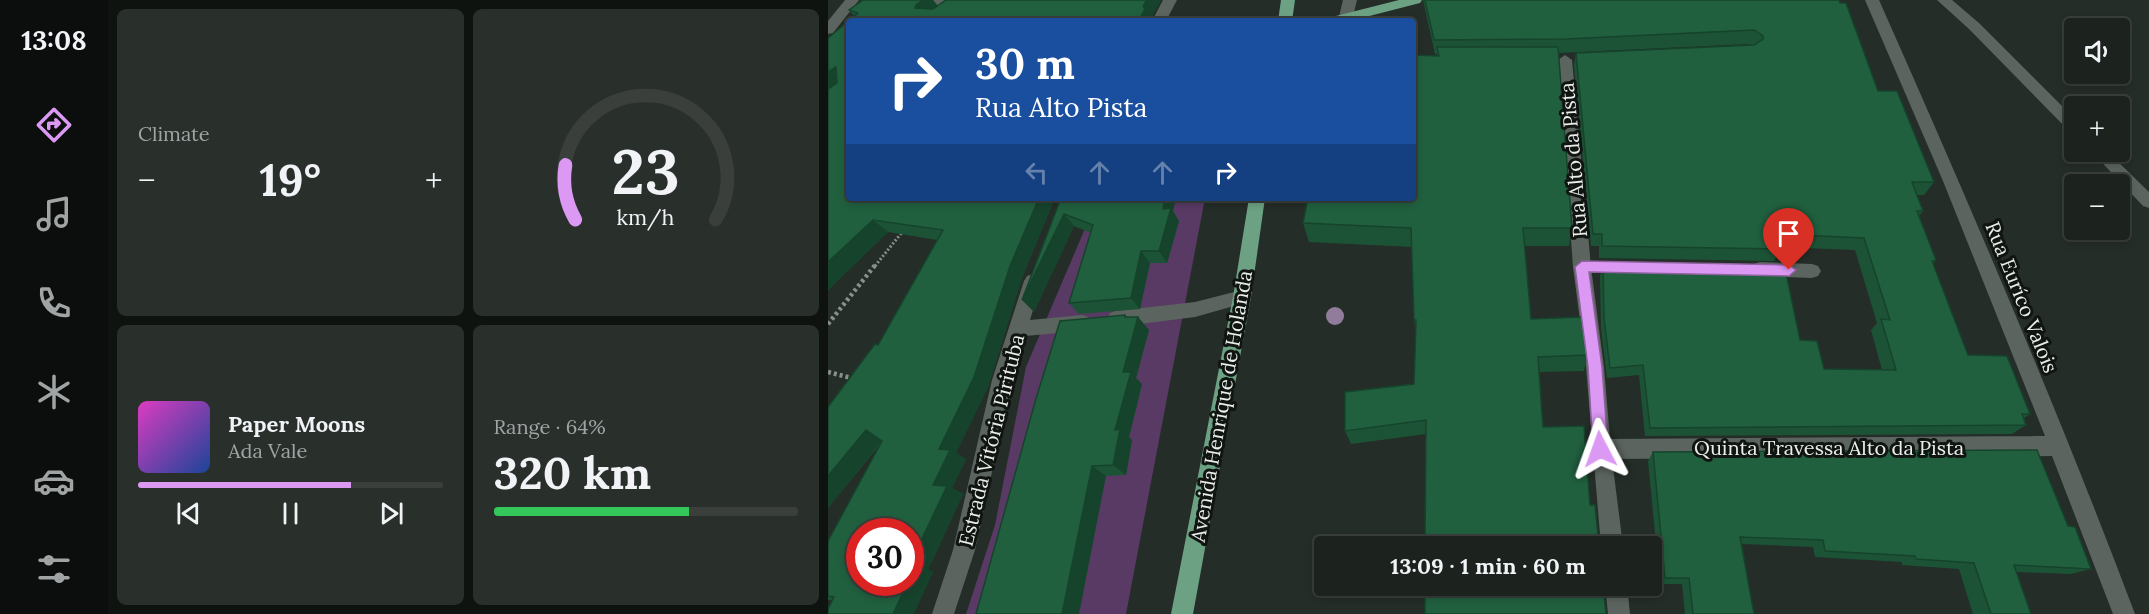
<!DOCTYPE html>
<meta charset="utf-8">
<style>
:root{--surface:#1c221e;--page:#292f2b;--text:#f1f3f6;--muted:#a0a4a4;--line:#3a3f3c;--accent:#dc99f4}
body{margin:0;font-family:Lora,serif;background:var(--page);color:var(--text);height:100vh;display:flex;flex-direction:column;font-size:22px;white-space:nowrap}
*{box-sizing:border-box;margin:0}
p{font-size:20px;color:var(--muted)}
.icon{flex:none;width:33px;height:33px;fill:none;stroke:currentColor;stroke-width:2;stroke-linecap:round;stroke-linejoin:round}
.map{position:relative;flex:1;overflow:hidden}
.panel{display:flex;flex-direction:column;gap:9px;padding:9px;background:#0f1310;width:720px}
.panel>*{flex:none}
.guide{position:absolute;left:18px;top:18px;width:570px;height:183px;border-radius:6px;box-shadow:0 3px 9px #0003,0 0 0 2px var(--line);background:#1a4fa0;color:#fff;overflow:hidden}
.buttons{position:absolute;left:1236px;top:18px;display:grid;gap:12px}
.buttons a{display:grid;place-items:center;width:66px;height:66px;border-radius:6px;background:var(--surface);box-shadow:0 3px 9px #0003,0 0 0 2px var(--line);font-size:30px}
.speed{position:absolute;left:18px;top:518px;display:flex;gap:12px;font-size:30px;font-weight:700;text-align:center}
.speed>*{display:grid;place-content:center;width:78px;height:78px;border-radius:50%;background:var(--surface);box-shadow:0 3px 9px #0003,0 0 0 2px var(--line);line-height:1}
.speed .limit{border:9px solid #d22;background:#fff;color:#111}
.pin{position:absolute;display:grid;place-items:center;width:51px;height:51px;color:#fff;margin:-62px -26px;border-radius:50% 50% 50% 0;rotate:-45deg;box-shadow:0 0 6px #0007}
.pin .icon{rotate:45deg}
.me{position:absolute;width:66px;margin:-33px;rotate:356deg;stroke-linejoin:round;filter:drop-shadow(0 0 4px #0008)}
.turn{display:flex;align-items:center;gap:21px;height:126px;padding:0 30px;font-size:27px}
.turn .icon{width:78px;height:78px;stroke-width:2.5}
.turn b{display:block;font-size:42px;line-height:51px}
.lanes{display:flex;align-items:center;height:57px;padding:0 30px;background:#0003;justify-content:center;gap:30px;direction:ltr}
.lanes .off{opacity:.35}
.big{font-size:45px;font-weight:700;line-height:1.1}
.panel .card{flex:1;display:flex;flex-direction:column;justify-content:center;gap:9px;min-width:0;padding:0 21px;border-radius:9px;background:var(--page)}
.panel .dial{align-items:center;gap:0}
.dial svg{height:156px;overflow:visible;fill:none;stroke:var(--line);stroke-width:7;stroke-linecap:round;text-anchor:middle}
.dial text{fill:var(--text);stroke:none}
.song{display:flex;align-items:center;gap:18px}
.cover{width:72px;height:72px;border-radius:9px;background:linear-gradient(135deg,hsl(310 70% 55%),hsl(220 70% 35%))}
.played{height:6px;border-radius:3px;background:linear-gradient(90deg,var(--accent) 70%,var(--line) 70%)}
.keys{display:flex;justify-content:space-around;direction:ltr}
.heat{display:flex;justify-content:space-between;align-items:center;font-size:33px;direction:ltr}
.charge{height:9px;border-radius:4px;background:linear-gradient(90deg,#34c759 64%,var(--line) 0)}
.panel .tiles{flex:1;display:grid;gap:9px;grid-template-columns:repeat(2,1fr)}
.trip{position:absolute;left:486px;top:536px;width:348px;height:60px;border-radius:6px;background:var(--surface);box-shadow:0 3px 9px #0003,0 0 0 2px var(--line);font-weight:700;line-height:60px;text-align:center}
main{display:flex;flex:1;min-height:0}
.dock{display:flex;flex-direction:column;width:108px;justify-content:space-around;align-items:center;background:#0b0e0c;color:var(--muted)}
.dock .icon{width:42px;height:42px}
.dock .selected{color:var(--accent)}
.dock b{font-size:27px;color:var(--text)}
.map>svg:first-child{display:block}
.green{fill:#593a65}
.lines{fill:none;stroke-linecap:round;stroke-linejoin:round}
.path-far1{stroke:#8a908c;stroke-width:3;stroke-dasharray:2 2;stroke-linecap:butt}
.path{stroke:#8a908c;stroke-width:4.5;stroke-dasharray:3 3;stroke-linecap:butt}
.minor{fill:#5b645e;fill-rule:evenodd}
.major{fill:#6ca283;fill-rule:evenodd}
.tree{fill:#917d9b}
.wall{fill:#1c5336}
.shaded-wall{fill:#16432c}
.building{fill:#20603f;stroke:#16432c;stroke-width:1.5}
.route{fill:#dc99f4;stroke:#8f639f;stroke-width:1.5}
.labels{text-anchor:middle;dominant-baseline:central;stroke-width:6;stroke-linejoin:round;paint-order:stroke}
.street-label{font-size:20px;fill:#e9eeeb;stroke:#111512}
</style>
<main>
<nav class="dock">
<b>13:08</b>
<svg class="icon selected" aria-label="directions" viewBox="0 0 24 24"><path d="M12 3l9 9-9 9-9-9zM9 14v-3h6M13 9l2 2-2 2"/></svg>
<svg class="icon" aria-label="music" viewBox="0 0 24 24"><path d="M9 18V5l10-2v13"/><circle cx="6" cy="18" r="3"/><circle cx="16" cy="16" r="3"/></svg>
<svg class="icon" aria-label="phone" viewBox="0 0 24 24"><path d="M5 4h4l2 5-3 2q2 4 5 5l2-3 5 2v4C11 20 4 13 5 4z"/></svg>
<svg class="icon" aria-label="climate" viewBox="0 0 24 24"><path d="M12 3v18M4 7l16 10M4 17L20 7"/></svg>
<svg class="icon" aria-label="car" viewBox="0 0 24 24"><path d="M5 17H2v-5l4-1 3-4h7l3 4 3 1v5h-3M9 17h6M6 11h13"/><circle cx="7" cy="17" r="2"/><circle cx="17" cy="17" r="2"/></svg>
<svg class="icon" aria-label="filters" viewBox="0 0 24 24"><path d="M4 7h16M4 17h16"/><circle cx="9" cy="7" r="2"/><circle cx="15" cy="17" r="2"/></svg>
</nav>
<section class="panel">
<div class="tiles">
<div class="card"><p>Climate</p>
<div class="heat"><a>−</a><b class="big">19°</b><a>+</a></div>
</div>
<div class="card dial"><svg viewBox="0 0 100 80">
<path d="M14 69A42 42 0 1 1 86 69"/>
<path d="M14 69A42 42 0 0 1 9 41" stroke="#dc99f4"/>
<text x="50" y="56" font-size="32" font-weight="700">23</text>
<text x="50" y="72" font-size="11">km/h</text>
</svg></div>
<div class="card">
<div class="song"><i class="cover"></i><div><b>Paper Moons</b><p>Ada Vale</p></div></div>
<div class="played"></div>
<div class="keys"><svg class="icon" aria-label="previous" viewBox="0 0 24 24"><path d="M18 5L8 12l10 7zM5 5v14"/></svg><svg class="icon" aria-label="pause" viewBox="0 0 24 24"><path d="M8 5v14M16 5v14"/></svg><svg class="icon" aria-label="next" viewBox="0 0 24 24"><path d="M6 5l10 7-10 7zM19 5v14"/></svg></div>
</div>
<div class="card"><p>Range · 64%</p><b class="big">320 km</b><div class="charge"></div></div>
</div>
</section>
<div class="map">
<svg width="1321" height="614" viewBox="0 0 1321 614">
<rect width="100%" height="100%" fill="#252d28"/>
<path class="green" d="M270,198h107l-79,416h-160l29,-89 31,-158z"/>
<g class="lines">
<path class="path-far1" d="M47,266l28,-35"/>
<path class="path" d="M0,324l48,-60
M0,372l27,7"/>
<path class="minor" d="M17,0h14l-26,33 -5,1v-13z
M92,0h26l13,3 2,3 -7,4 -32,-7z
M335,0h14l-11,21h-14z
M515,0h14l-5,21h-14z
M1037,0h14c90,203 178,407 256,614h-22l-61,-158 -440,3 11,87h-22l-15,-179 -13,-100 -15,-207 7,-5 7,5 19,207 13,100 6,72 435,-3 -102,-255z
M1109,0h15l27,23 95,95v14l-5,-1 -100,-102z
M1264,152h16l41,40v16l-6,-2z
M932,262l52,2 6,2 3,5 -3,5 -6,2 -52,-2 -6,-2 -3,-5 3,-5z
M205,274l6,2 3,5 -12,39 52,-5 6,2 3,6 -3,6 -6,2 -57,5 -13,44 -37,170 -21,64h-22l21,-64 39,-170 32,-99 3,-5z
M414,290l6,2 3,5 -3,5 -53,15 -79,10 -6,-2 -3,-6 3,-6 6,-2 79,-9z
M777,585h22l3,29h-22z"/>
<path class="major" d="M453,0h14l-3,21h-14z
M571,0h23l-2,3 -70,18h-24l2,-3z
M421,198h16l-14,99 -58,317h-22l62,-317z"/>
</g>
<circle class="tree" cx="507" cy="316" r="9"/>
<path class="wall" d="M35,0h70l5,6 223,-6 -11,20v1h-301v177h206l-33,80 -34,109 -32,66 10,6 -14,29 11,6 -35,76 5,2 -101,28h-4v-59l53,-98 -53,65v-101l50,-62 59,-105 -49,-8 -60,58v-252l26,-22 -5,-6z
M595,0h416l39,91 56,91 -10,13h-8l7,16 -4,5 17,44 -3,4 35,91 62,59 -6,4 2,7 -14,9 -367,2 -6,-61 -32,3 -6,-49 -1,-53 3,-11 197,75 24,29 58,1 -11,-40 6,-7 -22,-73 -75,-3 1,2 -7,12 -175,-3v-12h-8l-17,-180 2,-13 174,-8 -1,-1 -191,9 14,175 -3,18h-45l7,73 57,36 -4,16 -45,1 4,55 47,78 9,41 -173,-112 -75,10 -6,-13 69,-47 2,-50 -2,-14 -2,-73 -103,-5 -6,-19 110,-25 24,-142v-2h-2z
M233,198l112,13 6,10 -12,42h-17l-10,46 -61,5 -10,-11 22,-70 -17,-7 -40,86z
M297,315l1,2h12l11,13 -13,48 6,6 -13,53 3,3 -6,35 -20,1 -130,138z
M825,452l415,74 23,43 -20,5 -54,-2 14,42h-58l-14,-45 -57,-4v-3l-87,-5 -2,-10 -71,-3 12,70h-69l-3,-30h-22l-12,-123z"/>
<path class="shaded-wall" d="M95,0h10l7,9 -25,-1 1,-3z
M319,0h14l-11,20v1h-9l-1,-3 3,-12z
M8,67l13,13 -21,13v-21z
M211,198h16l-33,80 -34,109 -32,66 10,6 -14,29 11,6 -35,76 5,2 -19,42h-21l15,-32h2v-18l23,-79 6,-36 71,-183z
M337,198h11l-3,13 6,10 -12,42 -8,-12 4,-42z
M236,214l10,12 -40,86 -12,-12z
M45,220l15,12 -60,58v-28z
M313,251l9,12 -10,46 -9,-11z
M297,315l10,13 3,-11 11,13 -13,48 6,6 -13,53 3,3 -6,35 -13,-10 2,-35 8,-58z
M38,430l17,9 -55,69v-32z
M264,466l14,10 -27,138h-17z"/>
<path class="building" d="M35,0h60l-7,5 -1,3 18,1 13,-9h201l-4,6 2,3 -5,9h-3l-1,3h-287v177h190l-29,68 -36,111 -35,72 11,1 -17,35 14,1 -37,78v-33h-50v51h48l-15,32h-65v-5l6,-12 -6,-1v-55l54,-100 -16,-11 -38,46v-69l47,-63 3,1 65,-115 -70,-10 -45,42v-173l9,-6 -1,-16 -8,5v-34l30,-25 -9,-3z
M597,0h414l1,3h6l32,88h19l37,91h-22l11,29h-6l19,49 -4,1 36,94 39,1 23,58h-8l4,11 -376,3 -7,-63 -33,3 -6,-50 -1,-53 182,3 15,72 17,1 7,28 72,1 -15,-51 9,1 -26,-82 -87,-4 4,15 -179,-3v-12h-9l-17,-181 178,-8 9,-6v-3l-9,-6 -188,9 -132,1z
M609,47h121l14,181h-49l8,91 52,-2 5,38 -50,2 5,70 41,-1 6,79h5l4,41h-174l1,-126 -81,11v-39l69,-8 2,-64h-2l-3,-92 -108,-5 5,-25h105v-143l26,1z
M233,198h104l-2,11 8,-1 -12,43h-18l-10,47 -62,5 24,-78 -29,-11 -42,86z
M297,315v2h13l-15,55h8l-16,58 5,-1 -7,36 -21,1 -30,148h-86l59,-212 25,-81z
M1209,450l31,76 7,1 16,42 -77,-4 17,49h-40l-17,-51 -58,-4 -1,-3 -90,-5 -2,-11 -83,-3 14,77h-61l-4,-36h-24l-12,-126z
M82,566h6l-6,11z
M597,585h178l3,29h-181z"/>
<path class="route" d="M754,261l207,4 7,5 -7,6 -200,-4 13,95 6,82 -2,5 -6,2 -5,-2 -2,-5 -5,-82 -13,-100z"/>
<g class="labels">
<g class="street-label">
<text transform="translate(745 160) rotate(-95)">Rua Alto da Pista</text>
<text transform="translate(1194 297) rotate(68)">Rua Euríco Valois</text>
<text transform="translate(393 406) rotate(-80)">Avenida Henrique de Holanda</text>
<text transform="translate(163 440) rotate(-76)">Estrada Vitória Pirituba</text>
<text x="1001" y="447">Quinta Travessa Alto da Pista</text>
</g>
</g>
</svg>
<div class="buttons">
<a><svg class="icon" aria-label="sound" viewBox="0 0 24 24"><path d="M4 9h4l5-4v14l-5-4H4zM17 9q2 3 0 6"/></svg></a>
<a>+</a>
<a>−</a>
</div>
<div class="speed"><div class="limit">30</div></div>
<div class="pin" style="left:961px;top:270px;background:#d93025"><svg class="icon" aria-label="arrive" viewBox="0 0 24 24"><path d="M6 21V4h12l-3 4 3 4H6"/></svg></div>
<svg class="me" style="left:772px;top:449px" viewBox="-20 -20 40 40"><path d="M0-17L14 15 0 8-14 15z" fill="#dc99f4" stroke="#fff" stroke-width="4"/></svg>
<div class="trip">13:09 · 1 min · 60 m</div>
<div class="guide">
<div class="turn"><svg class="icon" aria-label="right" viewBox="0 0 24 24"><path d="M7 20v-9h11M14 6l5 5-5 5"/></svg><div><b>30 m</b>Rua Alto Pista</div></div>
<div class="lanes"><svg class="icon off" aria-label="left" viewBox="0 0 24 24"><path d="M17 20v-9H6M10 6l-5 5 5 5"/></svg><svg class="icon off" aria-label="ahead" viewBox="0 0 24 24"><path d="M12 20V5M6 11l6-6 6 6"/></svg><svg class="icon off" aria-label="ahead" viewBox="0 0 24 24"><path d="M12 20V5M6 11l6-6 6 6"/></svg><svg class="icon" aria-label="right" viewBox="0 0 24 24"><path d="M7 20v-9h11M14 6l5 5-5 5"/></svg></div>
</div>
</div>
</main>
